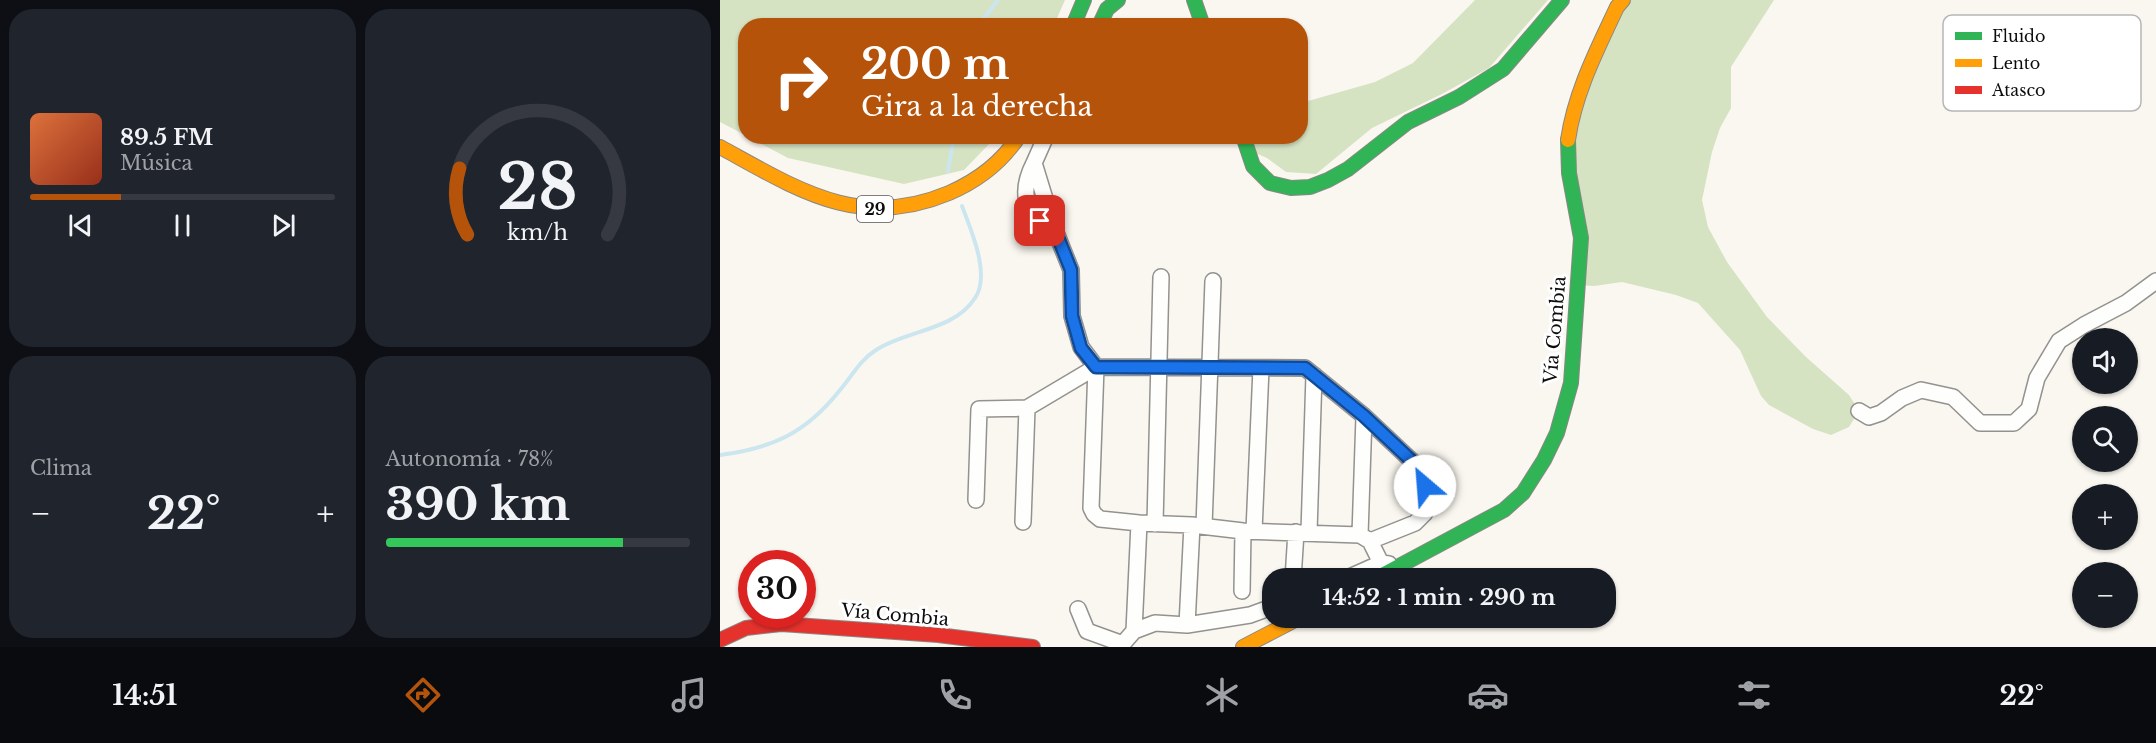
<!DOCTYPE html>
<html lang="es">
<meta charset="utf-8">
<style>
:root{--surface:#171b24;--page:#20242c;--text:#f1f3f6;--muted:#9ea1a6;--line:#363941;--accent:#b45309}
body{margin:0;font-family:"Libre Baskerville",serif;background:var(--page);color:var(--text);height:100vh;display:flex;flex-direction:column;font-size:22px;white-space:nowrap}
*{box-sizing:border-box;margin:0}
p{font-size:20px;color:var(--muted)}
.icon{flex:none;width:33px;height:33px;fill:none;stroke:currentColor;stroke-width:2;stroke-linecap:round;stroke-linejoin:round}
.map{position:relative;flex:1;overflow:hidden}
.panel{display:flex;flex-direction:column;gap:9px;padding:9px;background:#0d0f14;width:720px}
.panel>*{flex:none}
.guide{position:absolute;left:18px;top:18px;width:570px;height:126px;border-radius:24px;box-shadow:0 2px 4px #0004;background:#b45309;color:#fff;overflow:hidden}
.fabs{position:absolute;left:1352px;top:328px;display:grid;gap:12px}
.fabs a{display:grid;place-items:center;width:66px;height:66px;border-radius:50%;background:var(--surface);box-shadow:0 2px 4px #0004;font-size:30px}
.speed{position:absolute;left:18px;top:550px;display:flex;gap:12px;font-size:30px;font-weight:700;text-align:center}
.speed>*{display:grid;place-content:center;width:78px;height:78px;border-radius:50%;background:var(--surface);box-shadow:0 2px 4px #0004;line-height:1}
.speed .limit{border:9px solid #d22;background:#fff;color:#111}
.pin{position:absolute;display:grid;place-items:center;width:51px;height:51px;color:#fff;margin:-26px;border-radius:12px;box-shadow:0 3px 9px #0006}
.me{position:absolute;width:66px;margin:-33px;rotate:333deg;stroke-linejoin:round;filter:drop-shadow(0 0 4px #0008)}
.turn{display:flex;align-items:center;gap:21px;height:126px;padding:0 24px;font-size:27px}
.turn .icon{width:78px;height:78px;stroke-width:2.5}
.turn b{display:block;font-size:42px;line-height:51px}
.big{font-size:45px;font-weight:700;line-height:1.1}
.panel .tile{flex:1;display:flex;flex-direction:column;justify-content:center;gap:9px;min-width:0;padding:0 21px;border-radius:24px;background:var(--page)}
.panel .dial{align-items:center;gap:0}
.dial svg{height:156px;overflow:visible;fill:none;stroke:var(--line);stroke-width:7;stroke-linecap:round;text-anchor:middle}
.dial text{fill:var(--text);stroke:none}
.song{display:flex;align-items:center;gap:18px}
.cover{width:72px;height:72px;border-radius:9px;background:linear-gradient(135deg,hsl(20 70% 55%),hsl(10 70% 35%))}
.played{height:6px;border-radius:3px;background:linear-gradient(90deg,var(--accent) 30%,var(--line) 30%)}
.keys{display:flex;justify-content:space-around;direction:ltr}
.heat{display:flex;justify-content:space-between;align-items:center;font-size:33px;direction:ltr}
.charge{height:9px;border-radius:4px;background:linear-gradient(90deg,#34c759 78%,var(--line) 0)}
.panel .tiles{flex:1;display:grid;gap:9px;grid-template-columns:repeat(2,1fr)}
.trip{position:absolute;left:542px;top:568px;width:354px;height:60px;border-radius:24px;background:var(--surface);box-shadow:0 2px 4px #0004;font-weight:700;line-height:60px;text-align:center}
.menu{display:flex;height:96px;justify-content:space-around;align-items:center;background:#090b0e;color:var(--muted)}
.menu .icon{width:42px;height:42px}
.menu .current{color:var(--accent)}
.menu b{font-size:27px;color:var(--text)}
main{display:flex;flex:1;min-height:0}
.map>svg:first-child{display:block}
.forest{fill:#d6e3c2}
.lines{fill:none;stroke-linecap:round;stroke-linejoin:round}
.stream{stroke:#cbe6ef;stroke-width:4}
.street-casing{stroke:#93928f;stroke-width:18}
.fast-casing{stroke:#8a8885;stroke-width:16}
.slow-casing{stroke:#8a8885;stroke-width:16}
.jam-casing{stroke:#8a8885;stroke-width:16}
.street{stroke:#fefefd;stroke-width:15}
.fast{stroke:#30b455;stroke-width:14}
.slow{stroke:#ff9f0a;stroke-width:14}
.jam{stroke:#e5322d;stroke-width:14}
.route-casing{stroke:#114b97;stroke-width:15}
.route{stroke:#1a73e8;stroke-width:10}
.labels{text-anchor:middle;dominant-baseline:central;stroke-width:6;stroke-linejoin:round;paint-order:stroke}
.shield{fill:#fff;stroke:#555;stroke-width:1.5}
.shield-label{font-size:16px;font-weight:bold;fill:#0c0c0c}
.street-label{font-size:18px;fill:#0c0c0c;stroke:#fff}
.key{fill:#fff;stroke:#b6b6b6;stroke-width:1.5}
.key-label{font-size:16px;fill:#0c0c0c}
</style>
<main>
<section class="panel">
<div class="tiles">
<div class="tile">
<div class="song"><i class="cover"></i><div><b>89.5 FM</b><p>Música</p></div></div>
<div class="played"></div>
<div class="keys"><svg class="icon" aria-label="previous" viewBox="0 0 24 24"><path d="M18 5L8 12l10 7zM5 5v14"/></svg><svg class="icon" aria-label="pause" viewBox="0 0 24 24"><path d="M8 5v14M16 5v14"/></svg><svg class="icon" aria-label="next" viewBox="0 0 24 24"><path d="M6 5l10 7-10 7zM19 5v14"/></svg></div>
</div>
<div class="tile dial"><svg viewBox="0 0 100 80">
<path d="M14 69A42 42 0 1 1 86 69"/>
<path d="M14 69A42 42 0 0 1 10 35" stroke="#b45309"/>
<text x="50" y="56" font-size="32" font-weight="700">28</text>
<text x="50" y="72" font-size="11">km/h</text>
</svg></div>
<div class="tile"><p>Clima</p>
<div class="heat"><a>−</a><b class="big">22°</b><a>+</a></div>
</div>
<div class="tile"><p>Autonomía · 78%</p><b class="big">390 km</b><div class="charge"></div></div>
</div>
</section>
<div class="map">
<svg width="1436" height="647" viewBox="0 0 1436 647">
<rect width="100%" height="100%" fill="#faf7f0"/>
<path class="forest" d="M0,0h345l-11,25 -308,1 -1,109 -25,-13z
M755,0h73l-59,68 -47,26 -70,34 -56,46 -30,-2 -19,-14 -14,-6 -4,-15 51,-1 1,-33 74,-21 38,-19z
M903,0h151l-43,67v41l-11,20 -8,24 -10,48 6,27 19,35 40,55 39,40 43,38 10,16 -10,16 -18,8 -18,-6 -44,-24 -8,-9 -21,-46 -42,-47 -22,-8 -54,-13 -28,4 -16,-1 -10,-142z
M28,137h248l-32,33 -60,14 -116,-26z"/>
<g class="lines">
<path class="stream" d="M258,26l20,-26
M228,171l6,-35
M0,455c53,-7 86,-22 120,-65 12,-14 20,-30 36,-40 30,-20 78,-19 99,-52 16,-23 -4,-68 -13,-92"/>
<g class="street-casing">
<path id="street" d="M326,136l-12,27 19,62 18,45 1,46 9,31 15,20 -5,141 3,6 6,5 39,4 53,2 51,6 117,4 10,6 11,22
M314,163c-13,25 -13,54 19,62
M1139,411l10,6 12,-4 21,-15 19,-8 32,7 27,26h34l15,-14 8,-31 22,-37 25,-16 42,-22 30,-22
M256,500l3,-91 48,-1 69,-41 209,1 59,48 50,47 11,23v27l-10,10 -45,18
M303,522l4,-114
M435,524l6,-247
M484,526l9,-245
M534,531l7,-163
M589,532l5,-157
M640,535l4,-119
M573,579l3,-47
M625,579l36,-16 8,1
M522,591l1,-60
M358,609l9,22 36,13
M467,625l5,-100
M414,631l5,-108
M400,647l14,-16 21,-8 32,2 63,-10 22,-8"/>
</g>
<g class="fast-casing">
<path id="fast" d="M474,0l9,26
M353,26l11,-26
M379,26l8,-17 11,-9
M523,136l10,30 17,17 21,5 19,-1 18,-7 20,-11 60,-47 51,-25 44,-28 59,-69
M655,579l129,-69 19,-17 21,-33 13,-27 14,-50 10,-145 -12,-65 -1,-33"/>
</g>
<g class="slow-casing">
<path id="slow" d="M848,140c7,-48 29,-90 49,-133l6,-7
M0,147c77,42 139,84 229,46 28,-12 53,-31 70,-57
M523,647l56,-29"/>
</g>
<g class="jam-casing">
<path id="jam" d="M0,640l26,-12 35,-4 157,11 95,12"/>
</g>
<use href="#street" class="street"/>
<use href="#fast" class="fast"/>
<use href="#slow" class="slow"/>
<use href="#jam" class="jam"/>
</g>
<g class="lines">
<g class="route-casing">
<path id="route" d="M320,221l13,4 18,45 1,46 9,32 15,19 209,1 59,48 50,47 11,23"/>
</g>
<use href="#route" class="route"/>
</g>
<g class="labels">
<rect class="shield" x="137" y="196" width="36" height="26" rx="4.5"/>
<g class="shield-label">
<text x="155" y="209">29</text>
</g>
<g class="street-label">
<text transform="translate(835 330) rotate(-85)">Vía Combia</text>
<text transform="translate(175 615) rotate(5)">Vía Combia</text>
</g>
</g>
<rect x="1223" y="15" width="198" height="96" rx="9" class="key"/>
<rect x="1235" y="32" width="27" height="8" fill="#30b455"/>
<rect x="1235" y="59" width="27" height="8" fill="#ff9f0a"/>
<rect x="1235" y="86" width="27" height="8" fill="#e5322d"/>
<g class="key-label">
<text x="1272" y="42">Fluido</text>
<text x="1272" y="69">Lento</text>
<text x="1272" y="96">Atasco</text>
</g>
</svg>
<div class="fabs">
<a><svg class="icon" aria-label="sound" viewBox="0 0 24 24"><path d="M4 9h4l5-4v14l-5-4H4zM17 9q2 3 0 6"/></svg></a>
<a><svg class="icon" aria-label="search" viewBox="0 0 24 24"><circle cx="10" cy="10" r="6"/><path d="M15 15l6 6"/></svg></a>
<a>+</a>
<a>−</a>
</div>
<div class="speed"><div class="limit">30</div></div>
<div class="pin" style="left:320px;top:221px;background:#d93025"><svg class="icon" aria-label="arrive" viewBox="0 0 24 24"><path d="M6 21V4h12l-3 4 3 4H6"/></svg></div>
<svg class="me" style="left:705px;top:486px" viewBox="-20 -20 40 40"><circle r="19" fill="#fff"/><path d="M0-13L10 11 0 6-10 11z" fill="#1a73e8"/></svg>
<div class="trip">14:52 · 1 min · 290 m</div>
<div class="guide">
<div class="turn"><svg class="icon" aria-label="right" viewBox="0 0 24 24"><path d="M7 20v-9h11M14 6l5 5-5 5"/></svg><div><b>200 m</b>Gira a la derecha</div></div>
</div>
</div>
</main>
<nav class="menu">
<b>14:51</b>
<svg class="icon current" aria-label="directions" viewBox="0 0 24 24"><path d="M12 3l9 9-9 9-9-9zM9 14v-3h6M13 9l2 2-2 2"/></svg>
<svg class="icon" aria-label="music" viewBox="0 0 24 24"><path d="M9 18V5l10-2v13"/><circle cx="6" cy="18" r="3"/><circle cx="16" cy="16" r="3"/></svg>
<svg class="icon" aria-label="phone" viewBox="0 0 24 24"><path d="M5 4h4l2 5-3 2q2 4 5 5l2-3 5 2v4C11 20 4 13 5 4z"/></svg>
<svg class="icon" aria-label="climate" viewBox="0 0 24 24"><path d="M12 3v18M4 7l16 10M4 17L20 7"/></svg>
<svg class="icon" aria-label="car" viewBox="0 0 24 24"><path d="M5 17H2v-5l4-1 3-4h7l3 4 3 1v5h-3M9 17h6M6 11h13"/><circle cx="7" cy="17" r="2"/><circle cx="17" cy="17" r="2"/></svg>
<svg class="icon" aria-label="filters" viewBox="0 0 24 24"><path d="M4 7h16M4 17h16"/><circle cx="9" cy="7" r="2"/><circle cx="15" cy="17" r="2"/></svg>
<b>22°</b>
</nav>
